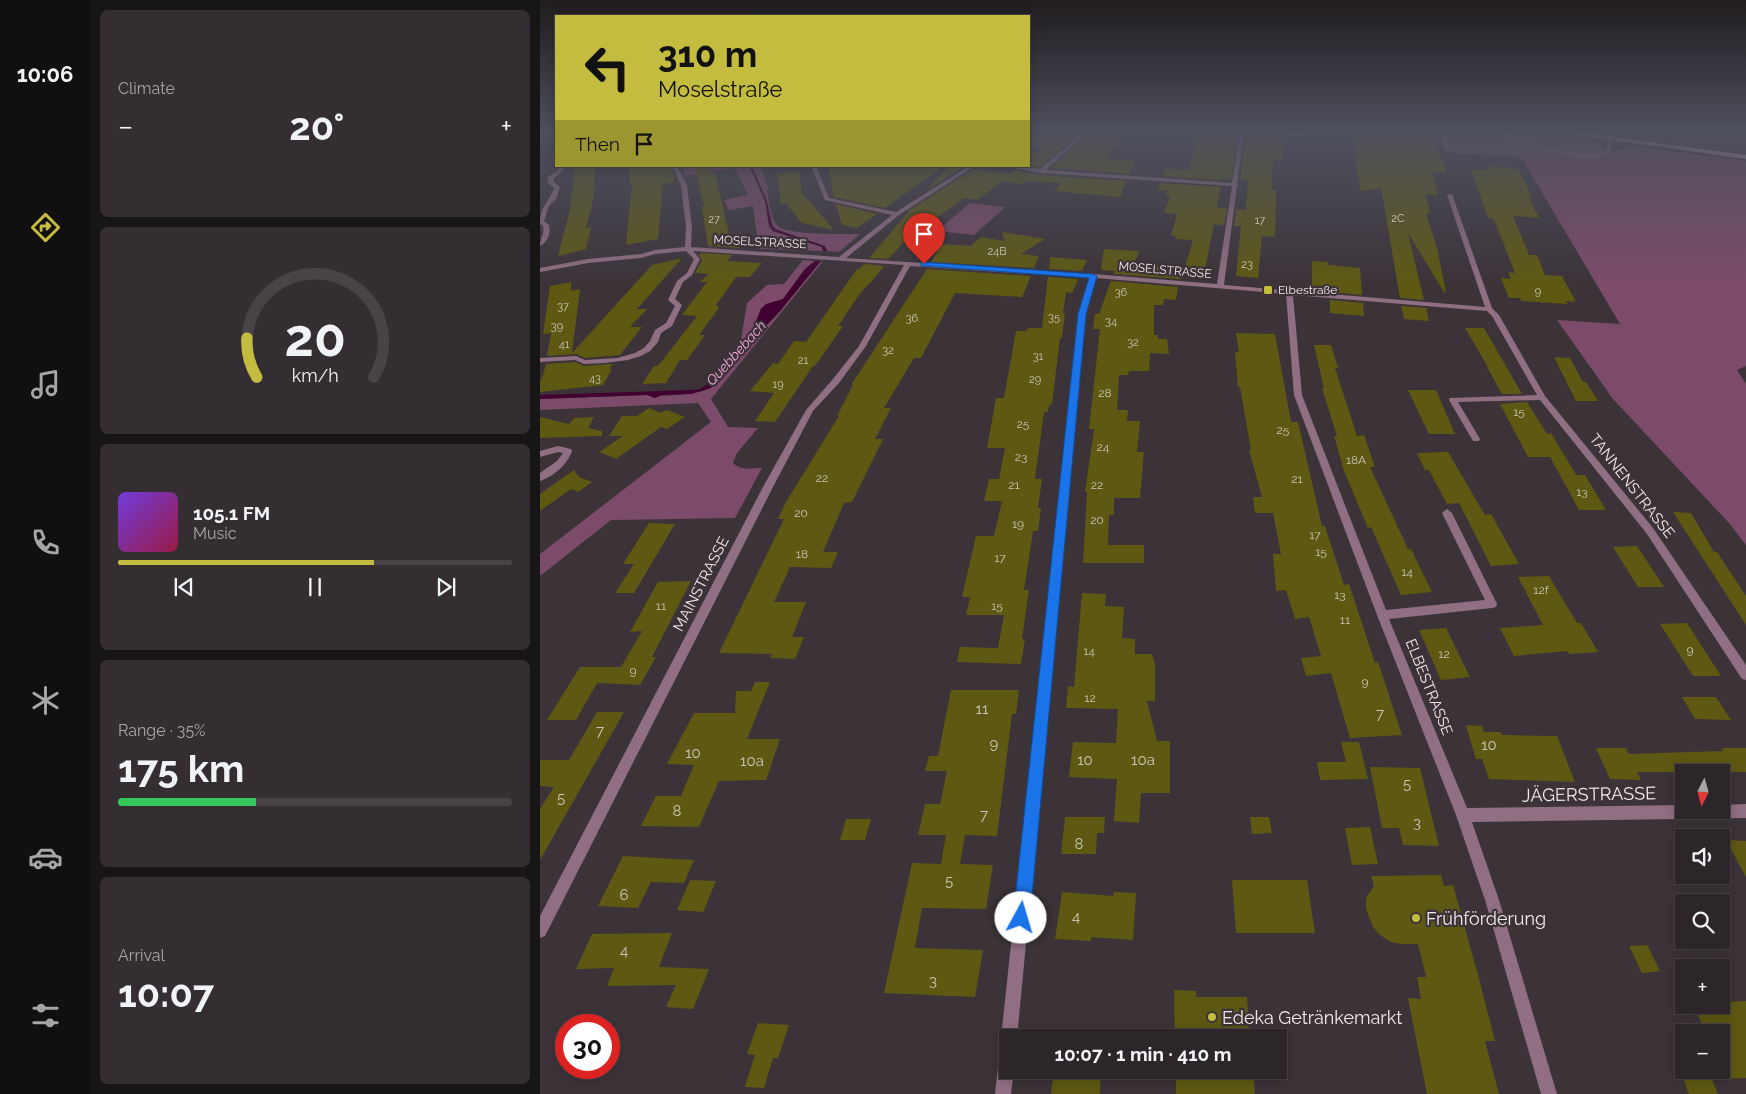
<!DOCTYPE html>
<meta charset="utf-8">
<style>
:root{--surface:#2c262a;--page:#342e32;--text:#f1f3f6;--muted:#a6a5a8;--line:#484347;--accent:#c4bc3e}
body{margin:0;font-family:Raleway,sans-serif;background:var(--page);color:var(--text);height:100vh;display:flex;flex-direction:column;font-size:19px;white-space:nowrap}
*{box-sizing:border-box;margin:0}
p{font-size:16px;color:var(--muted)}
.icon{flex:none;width:28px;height:28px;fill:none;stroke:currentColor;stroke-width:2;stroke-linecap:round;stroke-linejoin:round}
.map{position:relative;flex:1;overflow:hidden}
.side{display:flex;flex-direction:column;gap:10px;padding:10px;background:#181517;width:450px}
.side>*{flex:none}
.hud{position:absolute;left:15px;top:15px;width:475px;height:152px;border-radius:0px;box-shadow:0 2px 12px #0003,0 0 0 1px var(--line);background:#c4bc3e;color:#111;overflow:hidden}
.needle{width:32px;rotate:186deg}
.tools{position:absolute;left:1135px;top:764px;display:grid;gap:10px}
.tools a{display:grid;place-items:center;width:55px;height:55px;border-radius:0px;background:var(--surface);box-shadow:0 2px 12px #0003,0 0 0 1px var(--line);font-size:25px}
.speed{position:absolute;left:15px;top:1014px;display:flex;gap:10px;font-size:25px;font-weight:700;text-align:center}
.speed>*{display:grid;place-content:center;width:65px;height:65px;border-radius:50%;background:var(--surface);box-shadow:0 2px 12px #0003,0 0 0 1px var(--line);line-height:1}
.speed .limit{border:8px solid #d22;background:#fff;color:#111}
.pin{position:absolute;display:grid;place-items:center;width:42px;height:42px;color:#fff;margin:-51px -21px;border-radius:50% 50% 50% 0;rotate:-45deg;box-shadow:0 0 5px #0007}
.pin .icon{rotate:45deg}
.me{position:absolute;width:55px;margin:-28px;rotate:6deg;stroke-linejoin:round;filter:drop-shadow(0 0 4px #0008)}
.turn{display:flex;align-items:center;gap:18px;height:105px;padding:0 20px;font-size:22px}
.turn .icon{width:65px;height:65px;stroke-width:2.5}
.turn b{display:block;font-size:35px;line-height:42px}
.then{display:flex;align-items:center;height:48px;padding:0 20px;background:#0003;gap:10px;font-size:19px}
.big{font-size:38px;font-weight:700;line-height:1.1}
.side .card{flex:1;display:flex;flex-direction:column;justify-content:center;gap:8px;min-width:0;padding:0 18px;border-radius:8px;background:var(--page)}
.side .dial{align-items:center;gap:0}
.dial svg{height:130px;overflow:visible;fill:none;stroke:var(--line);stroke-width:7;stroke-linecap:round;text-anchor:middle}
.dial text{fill:var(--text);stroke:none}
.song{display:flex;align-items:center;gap:15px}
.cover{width:60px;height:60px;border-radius:8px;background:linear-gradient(135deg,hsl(260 70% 55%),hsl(340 70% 35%))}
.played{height:5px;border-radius:2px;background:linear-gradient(90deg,var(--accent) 65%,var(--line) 65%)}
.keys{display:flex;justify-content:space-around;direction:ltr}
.heat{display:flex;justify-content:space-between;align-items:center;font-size:28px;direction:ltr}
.charge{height:8px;border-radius:4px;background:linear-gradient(90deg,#34c759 35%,var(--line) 0)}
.trip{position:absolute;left:459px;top:1029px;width:288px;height:50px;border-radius:0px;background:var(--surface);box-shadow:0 2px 12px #0003,0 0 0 1px var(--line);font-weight:700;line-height:50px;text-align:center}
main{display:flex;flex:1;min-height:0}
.tabs{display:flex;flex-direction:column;width:90px;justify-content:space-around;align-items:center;background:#120f11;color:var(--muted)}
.tabs .icon{width:35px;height:35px}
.tabs .current{color:var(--accent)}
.tabs b{font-size:22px;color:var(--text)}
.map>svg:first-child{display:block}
.built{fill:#493c43}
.green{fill:#7d4b6a}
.water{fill:#41002f}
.building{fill:#5d5912}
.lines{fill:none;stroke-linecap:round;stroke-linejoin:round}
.lane{stroke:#906f82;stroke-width:4.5}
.street{fill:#906f82;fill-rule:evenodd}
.primary{fill:#e9a6ce;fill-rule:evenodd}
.route{fill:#1a73e8;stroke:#114b97}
.poi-dot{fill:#c4bc3e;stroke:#3b3338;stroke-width:2}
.labels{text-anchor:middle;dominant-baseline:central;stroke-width:4.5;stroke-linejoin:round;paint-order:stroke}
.far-number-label{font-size:11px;fill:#cac6b6}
.far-street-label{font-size:12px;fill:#efeaed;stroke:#3b3338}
.far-poi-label{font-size:12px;fill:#efeaed;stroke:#3b3338;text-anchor:start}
.number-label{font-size:12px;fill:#cac6b6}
.far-water-label{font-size:14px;font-style:italic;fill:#f8a8d9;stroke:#3b3338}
.street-label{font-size:15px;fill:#efeaed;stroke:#3b3338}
.near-number-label{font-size:15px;fill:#cac6b6}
.near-street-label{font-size:18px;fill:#efeaed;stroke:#3b3338}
.near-poi-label{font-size:18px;fill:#efeaed;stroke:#3b3338;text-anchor:start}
</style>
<main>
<nav class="tabs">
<b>10:06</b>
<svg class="icon current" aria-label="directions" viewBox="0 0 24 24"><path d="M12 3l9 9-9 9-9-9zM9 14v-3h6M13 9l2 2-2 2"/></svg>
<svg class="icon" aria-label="music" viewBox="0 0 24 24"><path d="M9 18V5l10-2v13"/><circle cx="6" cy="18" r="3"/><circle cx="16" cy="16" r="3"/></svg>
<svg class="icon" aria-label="phone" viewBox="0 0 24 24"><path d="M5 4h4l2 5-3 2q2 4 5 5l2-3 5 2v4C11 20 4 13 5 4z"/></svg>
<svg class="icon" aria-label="climate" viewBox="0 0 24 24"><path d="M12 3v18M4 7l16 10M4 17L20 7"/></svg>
<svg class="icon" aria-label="car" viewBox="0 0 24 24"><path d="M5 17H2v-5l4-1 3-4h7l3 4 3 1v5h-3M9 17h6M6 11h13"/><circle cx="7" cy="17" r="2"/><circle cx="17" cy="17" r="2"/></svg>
<svg class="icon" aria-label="filters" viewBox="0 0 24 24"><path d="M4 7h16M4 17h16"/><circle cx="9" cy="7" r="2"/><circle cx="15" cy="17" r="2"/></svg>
</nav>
<section class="side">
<div class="card"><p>Climate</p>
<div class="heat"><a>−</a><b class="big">20°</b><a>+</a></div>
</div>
<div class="card dial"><svg viewBox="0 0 100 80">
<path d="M14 69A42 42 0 1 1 86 69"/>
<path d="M14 69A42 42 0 0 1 8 45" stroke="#c4bc3e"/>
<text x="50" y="56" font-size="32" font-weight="700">20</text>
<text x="50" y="72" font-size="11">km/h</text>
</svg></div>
<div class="card">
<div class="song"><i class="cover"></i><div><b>105.1 FM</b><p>Music</p></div></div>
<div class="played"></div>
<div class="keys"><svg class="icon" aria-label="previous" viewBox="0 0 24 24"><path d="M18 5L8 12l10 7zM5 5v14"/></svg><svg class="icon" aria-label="pause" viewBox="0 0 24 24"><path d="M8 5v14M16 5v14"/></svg><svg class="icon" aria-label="next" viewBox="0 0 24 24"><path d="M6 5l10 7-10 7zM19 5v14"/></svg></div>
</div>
<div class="card"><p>Range · 35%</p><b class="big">175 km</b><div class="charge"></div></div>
<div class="card"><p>Arrival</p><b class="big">10:07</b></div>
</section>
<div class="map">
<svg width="1206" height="1094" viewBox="0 0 1206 1094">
<rect width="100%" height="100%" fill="#3b3338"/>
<path class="built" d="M1048,132h158v22l-121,-17z"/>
<path class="green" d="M903,132h94l53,8 10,5 8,8 19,-5h20l99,13v205l-9,4 9,14v161l-17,-22 -116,-124 -56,-79 63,4 -99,-167 -65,-4 -8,-3z
M142,166h67l16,35 4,26 4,4 49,16 1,4 -64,-2 -6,-43 -24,4 -5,-10 24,-5 -13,-27 -50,8z
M212,166h8l9,23 -2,1c2,10 3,30 12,37 12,8 64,7 81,7l-21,18 -12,-1v-2l-51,-20 -4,-4 -5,-24z
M430,203l35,4 -31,28 -37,-4z
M263,260l12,1 -10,8 -22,30 -22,9 -8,20 -8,12h-4l6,-37 20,-18 17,-1z
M281,261h2l-112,138 17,28 30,1 -21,25 -4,10c7,8 20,5 29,5l-27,50 -124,2 -71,56v-22l171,-132 -13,-19 -158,7v-11l107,-4c13,2 50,0 63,-7 16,-7 29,-33 40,-46 8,-10 19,-18 27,-27 15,-18 29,-36 44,-54z"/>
<path class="water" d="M209,166h3l15,35 5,23 3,5 50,17 2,5h-4l-1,-4 -49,-16 -4,-6 -4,-24z
M275,261h6l-42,51 -28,28 -21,29 -19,19 -20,6 -29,1 -7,3 -8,-3 -107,4v-4l151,-5 9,-1 8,-5 41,-49 7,-12 5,-14 5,-5 17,-5 22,-30z"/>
<path class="building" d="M489,132h51l-41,35 -10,-1v-8l12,-10 -12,-2z
M550,132h24l-5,5 14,2 -17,19 30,3 -7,13 -78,-6z
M658,132h32v2h8l-7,45 -9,-1 -1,2 -58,-4 2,-7 24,1z
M812,132h80l15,41 -15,-1 6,23 -13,-1 5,19h-4l11,35 9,44h-2l-36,-59 16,67 -24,-2 -19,-110 -21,3z
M706,135l37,2 -1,23h-9l-1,30h4l-1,47 -13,-1 -4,42 -22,-2 5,-50h-7l2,-17 10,1 2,-30 -8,-1z
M35,166h20l-1,30 -8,32 5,-1 -5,22 -28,7 12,-47z
M89,166h41l4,9v7l-11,2 -5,55 -32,6 6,-61 -2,1z
M154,166h17v7l4,-1 14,62 -4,4 21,3 -7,7 -31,-2 -6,-39 2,-1z
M288,166h116l-59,42 -51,-11z
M408,166l15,1 -36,23z
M948,166l31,3 13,28 -4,-1 11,22 -26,-2 16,39h8l8,20 17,1 14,26 -10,-1 2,3 -47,-3 -1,-3h-11l-8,-20 10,1 -3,-7 7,1 -21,-54 -6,-1 -17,-48h19z
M434,169l37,5 4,-4 26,5 85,6 -6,16 -65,-6 6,-8 -34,-2 -4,3 -20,-3 -26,19 -13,-2 -60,44 -16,17 -19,-1 41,-48z
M257,171l2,1 3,21 32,37 -32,-7 -16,-20 -5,1 -4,-30z
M620,183l60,4 -3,21h10l-3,17 -10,-1 -10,51 -21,-1 10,-34 -18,-1 1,-3 -5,-1 6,-21 -13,-1 6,-17h-4l1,-5 -9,-1z
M296,204l41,10 -20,14 -15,-3z
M462,232l43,7 -24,15 18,2 -5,12 -103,-6 11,-18 29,2 10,-9 23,4z
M564,249l35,2 -4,11 17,1 -1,3 30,3 -1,10 -66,-5 1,-3 -14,-1z
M161,253l31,2 -5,6 35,2 -12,14h-14l-20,28 3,3 -20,27h6l-18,25h-7l-14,23 -24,1 12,-18h4l39,-50 -15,-1 25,-33h-7l9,-8 -14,-1 7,-13 -3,-5z
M510,257l37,3 -5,11 -33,-2z
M142,258l-45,51h10l-17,18h12l-22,28 -35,3 -9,-4 -29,2 4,-23 -8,1 7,-48 21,-4v9l9,-2 -8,64 80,-88z
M772,261l16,1v3l32,3 2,27 -32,-3v-5l-18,-1z
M324,264l20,2 -12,15 -11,11 -23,34h5l-28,40h-2l-38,56 -20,-1 19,-28 -24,-2 23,-28 5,1 16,-23 12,1 51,-73h3z
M387,269l104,7 -9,21 -67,-4 -34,65h-7l-30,50h7l-16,31h8l-31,63 -8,1 -21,49h15l-7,16 -41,-1 -16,35h32l-14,35h12l-9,22 -25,-1 2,-4 -53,-1 65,-134h-6l8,-17 53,-86h-2l16,-31h-2z
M508,277l30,2 -6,14 -6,-1 -3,21h2l-3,25h-2l-8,66 -3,1 -1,7h-4l-9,67h7l-4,29h3l-3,23h-5l-9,59h5l-7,49h3l-4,25 -64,-2 3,-15 38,1 6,-33h-38l4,-18h-8l14,-61h18l8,-35h-18l5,-22h10l6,-31h-18l9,-50h8l12,-67h11l1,-3h14z
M571,281l67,6 -2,13 -12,-1 -1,6h-9v30h4v4h9l2,15 -19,-1 -1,18h-20l-1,4h-9l-2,35h11l-1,11h13l-3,31h7l-4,46h-26v17h-5l-1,30h36v18h-61l4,-71h-2l9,-63h-5l11,-100h-7l2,-15h4z
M790,300l33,3 1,13 -34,-3z
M861,306l25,2 3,13 -25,-2z
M925,328h19l38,66h-20l-15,-27h1z
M696,333l39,1 16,88h7l24,104h3l19,59 5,-1 26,79 3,-1 24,73 -52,3 -19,-65 -25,3 -5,-18 20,-2 -12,-39 -14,2 -9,-29 -10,1 -3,-37h8l-8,-41h-18l-2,-16h9l-13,-47h2l-11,-63h-2l-3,-35h4z
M774,345h17l7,23h-3l22,68 7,-1 11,32h-5l38,82h3l21,43 -31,3 -30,-68 -3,1 -24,-57 -10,-35h3l-15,-48h2z
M1014,357l16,1 13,24h3l12,19h-22z
M35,362l9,4 29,-2 -4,5h3l-9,16 -63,7v-11l3,-6 3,-11z
M868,390h28l19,44h-26z
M987,402l20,32 4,-1 25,42h9l21,35h-27l-29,-53h-22l-28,-53z
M109,408l11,5 7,-3 18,7 -18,12 -6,-2 -45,32 -17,-7 24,-16h-14l13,-20h15z
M0,417l29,7 5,-6 20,-1 -6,11 14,3v5l-62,2z
M908,452l37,63 6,-1 28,50 -28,2 -32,-63 -12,1 -18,-34h-4l-8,-17z
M34,470l5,7 13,5 -14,10 -7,-3 -31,22v-17z
M1133,512l18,1 23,39h3l29,44v29z
M109,523l26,1 -41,69h-19l19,-29h-11z
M1097,546l27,41h-26l-25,-40z
M1009,576l28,47h4l17,29 -29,2 -1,-3 -54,5 -14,-28 43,-3 -25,-48z
M151,581l-39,76h4l-16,28 -43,-2 -21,37h-29l33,-53h41l21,-36 -12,1 28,-50z
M542,593l24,1 -1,12 19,1 -2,31 13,1v15h17l3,11v36h-8l10,40h13v52h-29l-2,30 -25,-2 3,-42 -48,-2 4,-35 43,1 2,-34 -52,-1 2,-22 6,1z
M1147,623l34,53h-28l-33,-52z
M906,628l24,49 -29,3 -22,-50z
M215,682h15l-23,57h33l-14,41 -47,1 -20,46 -58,-1 15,-30h25l13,-31 -27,-1 27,-51h41l1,-22h15z
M411,690h68l-3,24h-4l-15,122 -32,-1 -5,29 33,1 -7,44 -64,-1 -7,40 68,2 -8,47 -91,-4 28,-130 29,1 5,-29h-28l7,-31h15l7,-33h-22l4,-15h9z
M1142,697h34l15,23 -36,-1z
M57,712h27l-84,148v-51l14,-22 -14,-1v-26h29z
M926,725l16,1 2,6h17l1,3 55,1 18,46 -86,-3 -7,-20h-6z
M801,742h18l9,37 -48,1 -3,-18h29z
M1056,748h30l3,6 94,-3 -1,-3h24v24h-109l4,8 -31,-1z
M830,767l50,1 19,78 -36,-1 -4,-17h-17z
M525,817h40l-1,16h-7l-1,21h-35z
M710,817h19l3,16 -20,1z
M306,819h25l-6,21h-25z
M830,827l8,37 -26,1 -7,-37z
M1186,840l20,1v36z
M83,856l71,4 -10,23 -33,-1 -13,26 -40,-2z
M901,875l3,11 9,-1 25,90 17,66h-10l14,53h-72l-19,-96 13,1 -4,-22h9l-8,-33h-16l-11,-2 -11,-7 -7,-8 -7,-18v-11l8,-12 -3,-10z
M150,880l26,1 -13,31 -26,-2z
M692,880h75l8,53h-79z
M522,892l51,4 1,-4 22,1 -3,47 -42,-3v4l-36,-2z
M132,933l-13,34 50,2 -16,40 -27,-2 10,-22 -69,1 7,-18 -38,1 16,-35z
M1107,945l13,26 -18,2 -13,-27z
M634,990l22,1v6h51l3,41h-75z
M1206,1001v77l-25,1v-47h-15l-13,-27h28v-3z
M218,1023l31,2 -11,33h-5l-9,30 -19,-1 10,-32 -8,-1z
M514,1070h47l-1,24h-49z
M636,1070h77l2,24h-79z
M1140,1070h28l10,24h-29z"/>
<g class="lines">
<path class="lane" d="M723,132l44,3
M1069,132l1,7"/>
<path class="street" d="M543,132h5l-42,38 186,13 8,-51h4l-7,52 2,1 -2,1 -13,99 261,22 -38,-112 5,-1 40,114 7,7 46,81 108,132 93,137v15l-4,-1 -95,-145 -107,-134 -82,2 22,37 -1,2h-6l-24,-41 1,-2 87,-3 -45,-79 -5,-5 -194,-16 9,100 84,215 99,-10 -43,-87 5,-4 5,4 45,91 -1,3 -4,1 -103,11 78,189 217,-3v5h37v-5l25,-1v14l-274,4 27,78 58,194h-16l-56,-194 -29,-85 -79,-200 -83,-220 -8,-101 -190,-16 -10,37 -69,723h-9v32h6l-3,24h-16l5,-44 3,-6 -2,-6 77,-723 11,-37 -179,-12 -44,80 -27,37 -26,28 -40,76 -228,449 -5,2v-22l223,-429 43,-77 27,-31 26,-33 45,-81 -211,-14 7,8 -8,16 -9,7 -8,17 7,6 -10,21 -11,7 -3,9 -8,9 -9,5 -13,4 -23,3 -21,1 -9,-4 -35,2v-4l36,-2 9,4 32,-2 18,-5 9,-5 6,-7 5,-11 11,-7 9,-17 -7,-6 9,-19 10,-8 7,-14 -8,-8 -31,3 -14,4 -53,5 -48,9v-4l48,-9 53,-5 14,-4 30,-3 1,-20 -5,-42 -9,-19h5l10,19 5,42 -1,20 148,10 53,-42 -67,-15 -14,-34h5l13,32 67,14 73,-46h6l-76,49 -53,43 247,16 124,10 15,-98 -191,-13 -38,-7 37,3z
M901,132h4l5,19 -5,-1z
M955,132h8c35,11 66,28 103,20l2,-13 2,-1 2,1 -2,15c-34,8 -58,-1 -89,-12 -9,-3 -18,-6 -26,-10z
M16,151v10l-3,-2v-6z
M19,166h6l-3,6 -8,6v4l6,5 -4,12 -7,7 -5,15 5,4c2,8 -1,17 -9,21 0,-8 5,-12 3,-20l-3,-2c0,-19 9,-21 14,-36l-6,-5v-6l10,-7z
M18,446l13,3 1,2c-4,13 -19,26 -32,30v-8l17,-12 6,-8 -5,-1 -18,5v-6z"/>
<path class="primary" d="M1017,132h19l170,23v4z"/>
</g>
<linearGradient id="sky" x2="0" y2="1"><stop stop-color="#201c1f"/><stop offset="0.46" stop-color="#4f505e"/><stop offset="1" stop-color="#4f505e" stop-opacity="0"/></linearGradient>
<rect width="1206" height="286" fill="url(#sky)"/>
<path class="route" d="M381,262l172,12 4,2 -11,38 -56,604 -3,6 -6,3 -6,-3 -2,-6 65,-604 11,-36 -165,-12h-3z"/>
<g class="poi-dot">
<rect x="723" y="285" width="10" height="10" rx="2.5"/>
<circle cx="876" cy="918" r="5"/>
<circle cx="672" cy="1017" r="5"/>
</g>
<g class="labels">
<g class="far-number-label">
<text x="858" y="218">2C</text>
<text x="174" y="219">27</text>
<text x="720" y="220">17</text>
<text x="457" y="251">24B</text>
<text x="707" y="264">23</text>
<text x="998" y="291">9</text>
<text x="581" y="292">36</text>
<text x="23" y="306">37</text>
<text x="514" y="317">35</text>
<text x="372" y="318">36</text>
<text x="571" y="321">34</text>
<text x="17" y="326">39</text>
<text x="593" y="342">32</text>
<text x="24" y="344">41</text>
<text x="348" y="350">32</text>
<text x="498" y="356">31</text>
<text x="263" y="360">21</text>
<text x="55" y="378">43</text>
<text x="495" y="379">29</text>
<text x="238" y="384">19</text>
</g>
<g class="far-street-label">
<text transform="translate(220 242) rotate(3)">MOSELSTRASSE</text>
<text transform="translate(625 270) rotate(5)">MOSELSTRASSE</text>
</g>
<g class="far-poi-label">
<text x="738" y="290">Elbestraße</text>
</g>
<g class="number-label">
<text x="565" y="393">28</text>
<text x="979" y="412">15</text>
<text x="483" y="424">25</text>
<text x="743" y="430">25</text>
<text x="563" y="447">24</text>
<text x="481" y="457">23</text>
<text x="816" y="460">18A</text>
<text x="282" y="478">22</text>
<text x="757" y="479">21</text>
<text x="474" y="485">21</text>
<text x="557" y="485">22</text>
<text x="1042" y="492">13</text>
<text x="261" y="513">20</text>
<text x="557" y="520">20</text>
<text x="478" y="524">19</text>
<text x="775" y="535">17</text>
<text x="781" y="552">15</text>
<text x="262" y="554">18</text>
<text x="460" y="558">17</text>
<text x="867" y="572">14</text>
<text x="1001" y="590">12f</text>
<text x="800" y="595">13</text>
<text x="121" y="606">11</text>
<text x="457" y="606">15</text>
<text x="805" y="620">11</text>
<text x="1150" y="650">9</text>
<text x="549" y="651">14</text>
<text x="904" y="654">12</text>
<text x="93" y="671">9</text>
<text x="825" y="682">9</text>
<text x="550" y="698">12</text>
</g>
<g class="far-water-label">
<text transform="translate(196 353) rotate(-48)">Quebbebach</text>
</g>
<g class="street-label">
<text transform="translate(1092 486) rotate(52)">TANNENSTRASSE</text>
<text transform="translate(161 584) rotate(-63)">MAINSTRASSE</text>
<text transform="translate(889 687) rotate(68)">ELBESTRASSE</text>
</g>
<g class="near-number-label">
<text x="442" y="709">11</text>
<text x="840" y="714">7</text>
<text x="60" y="731">7</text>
<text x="454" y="744">9</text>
<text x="949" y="745">10</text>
<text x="153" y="753">10</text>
<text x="545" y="760">10</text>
<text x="603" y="760">10a</text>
<text x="212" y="761">10a</text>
<text x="867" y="784">5</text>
<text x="21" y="798">5</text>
<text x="137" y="811">8</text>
<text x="444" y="815">7</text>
<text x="877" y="823">3</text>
<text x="539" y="844">8</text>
<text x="409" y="881">5</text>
<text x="84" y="895">6</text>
<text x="536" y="917">4</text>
<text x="84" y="951">4</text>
<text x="393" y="981">3</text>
</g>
<g class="near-street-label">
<text transform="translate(1049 794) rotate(-1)">JÄGERSTRASSE</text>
</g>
<g class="near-poi-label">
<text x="886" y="918">Frühförderung</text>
<text x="682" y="1017">Edeka Getränkemarkt</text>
</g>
</g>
</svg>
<div class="tools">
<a><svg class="needle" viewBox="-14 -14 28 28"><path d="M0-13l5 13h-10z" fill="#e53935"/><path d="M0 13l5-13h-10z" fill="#a6a5a8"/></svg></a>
<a><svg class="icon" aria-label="sound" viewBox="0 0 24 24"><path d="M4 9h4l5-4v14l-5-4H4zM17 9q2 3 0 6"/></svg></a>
<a><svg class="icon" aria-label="search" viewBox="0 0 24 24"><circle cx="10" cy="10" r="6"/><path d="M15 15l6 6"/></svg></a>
<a>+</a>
<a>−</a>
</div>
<div class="speed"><div class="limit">30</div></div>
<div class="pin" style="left:384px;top:264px;background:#d93025"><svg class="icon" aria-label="arrive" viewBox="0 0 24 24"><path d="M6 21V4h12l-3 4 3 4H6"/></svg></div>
<svg class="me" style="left:481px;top:918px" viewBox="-20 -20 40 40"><circle r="19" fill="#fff"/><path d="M0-13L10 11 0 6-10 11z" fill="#1a73e8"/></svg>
<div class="trip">10:07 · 1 min · 410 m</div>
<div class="hud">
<div class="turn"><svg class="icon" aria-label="left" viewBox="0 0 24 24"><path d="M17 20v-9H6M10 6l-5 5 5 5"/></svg><div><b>310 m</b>Moselstraße</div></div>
<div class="then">Then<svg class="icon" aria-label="arrive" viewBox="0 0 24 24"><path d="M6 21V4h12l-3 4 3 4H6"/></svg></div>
</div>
</div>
</main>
